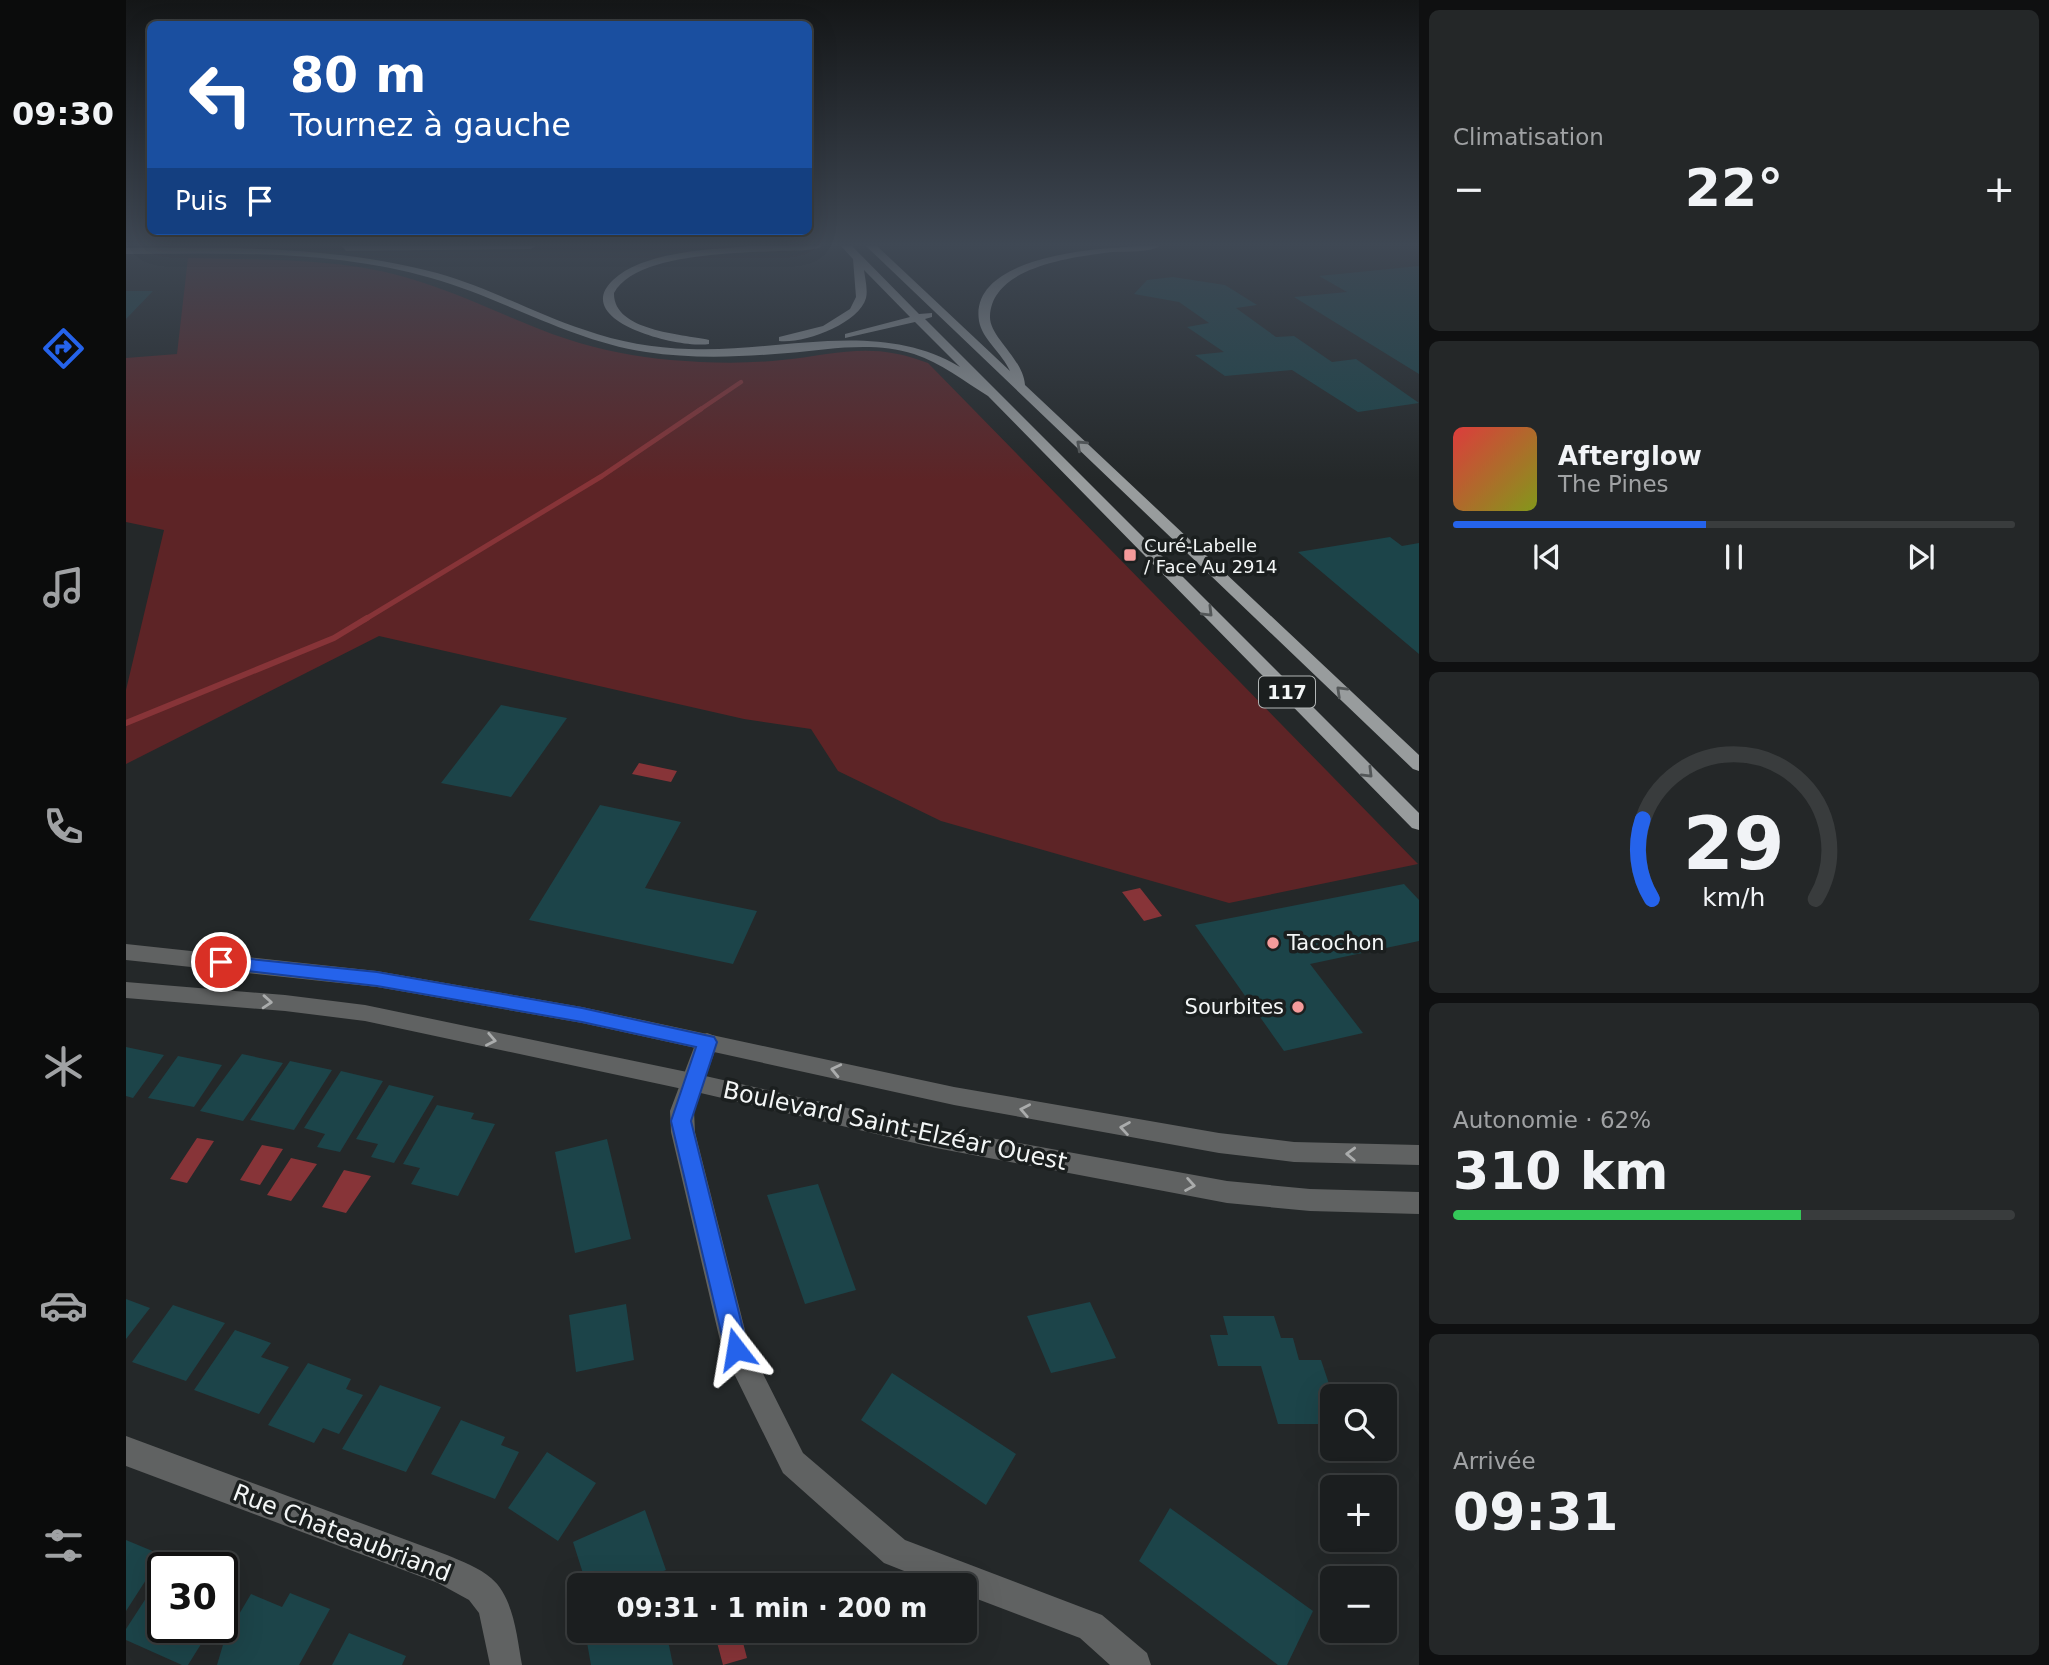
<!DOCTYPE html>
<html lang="fr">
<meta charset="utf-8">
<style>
:root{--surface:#1b1e1f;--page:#242728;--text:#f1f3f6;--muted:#a0a2a4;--line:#393c3d;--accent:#2563eb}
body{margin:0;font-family:"DejaVu Sans",sans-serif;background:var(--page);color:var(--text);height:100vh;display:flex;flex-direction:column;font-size:26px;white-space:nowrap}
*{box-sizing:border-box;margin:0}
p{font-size:23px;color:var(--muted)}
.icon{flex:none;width:38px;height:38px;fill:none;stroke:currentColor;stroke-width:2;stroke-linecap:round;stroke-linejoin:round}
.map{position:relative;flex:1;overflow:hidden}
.details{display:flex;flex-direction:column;gap:10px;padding:10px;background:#0f1011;width:630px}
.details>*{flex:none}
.hud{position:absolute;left:21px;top:21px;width:665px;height:214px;border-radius:10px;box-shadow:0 7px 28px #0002,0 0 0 2px var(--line);background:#1a4fa0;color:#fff;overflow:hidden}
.controls{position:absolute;left:1194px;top:1384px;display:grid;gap:14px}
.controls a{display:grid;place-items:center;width:77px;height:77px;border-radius:10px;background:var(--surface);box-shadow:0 7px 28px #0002,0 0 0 2px var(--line);font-size:35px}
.speed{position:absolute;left:21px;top:1552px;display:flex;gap:14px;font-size:35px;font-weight:700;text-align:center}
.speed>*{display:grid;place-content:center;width:91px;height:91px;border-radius:50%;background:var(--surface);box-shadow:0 7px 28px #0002,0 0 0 2px var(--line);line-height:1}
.speed .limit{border:4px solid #111;border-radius:10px;background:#fff;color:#111}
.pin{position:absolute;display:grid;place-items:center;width:60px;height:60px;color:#fff;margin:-30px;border:4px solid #fff;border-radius:50%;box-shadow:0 2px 7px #0007}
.me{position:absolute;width:77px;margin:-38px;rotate:346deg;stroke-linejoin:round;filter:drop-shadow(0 0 5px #0008)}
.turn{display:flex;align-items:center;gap:24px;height:147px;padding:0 28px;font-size:32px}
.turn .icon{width:91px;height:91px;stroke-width:2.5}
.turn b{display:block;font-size:49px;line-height:60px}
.then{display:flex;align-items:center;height:66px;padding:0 28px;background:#0003;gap:14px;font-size:26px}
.big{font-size:52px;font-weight:800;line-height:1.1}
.details .card{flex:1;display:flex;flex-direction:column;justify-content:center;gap:10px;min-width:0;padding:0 24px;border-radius:10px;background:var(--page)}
.details .dial{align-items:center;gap:0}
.dial svg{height:182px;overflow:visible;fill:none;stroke:var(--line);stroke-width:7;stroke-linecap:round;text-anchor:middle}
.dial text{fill:var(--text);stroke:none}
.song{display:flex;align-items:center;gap:21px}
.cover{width:84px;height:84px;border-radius:10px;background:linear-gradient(135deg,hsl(0 70% 55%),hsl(70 70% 35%))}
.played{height:7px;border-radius:4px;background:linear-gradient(90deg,var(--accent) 45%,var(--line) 45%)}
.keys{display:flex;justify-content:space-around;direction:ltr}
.heat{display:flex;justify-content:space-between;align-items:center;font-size:38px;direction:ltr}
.charge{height:10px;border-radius:5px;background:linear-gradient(90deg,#34c759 62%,var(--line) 0)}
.trip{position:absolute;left:441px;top:1573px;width:410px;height:70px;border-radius:10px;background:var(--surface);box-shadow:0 7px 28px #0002,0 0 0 2px var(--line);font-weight:800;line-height:70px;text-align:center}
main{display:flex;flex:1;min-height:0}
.tabs{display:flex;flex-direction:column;width:126px;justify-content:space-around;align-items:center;background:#0b0c0c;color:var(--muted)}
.tabs .icon{width:49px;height:49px}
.tabs .active{color:var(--accent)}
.tabs b{font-size:32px;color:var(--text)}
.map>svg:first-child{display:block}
.green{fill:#5d2426}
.water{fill:#873438}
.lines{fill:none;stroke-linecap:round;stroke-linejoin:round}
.stream-far2{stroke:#873438;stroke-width:4.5}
.stream-far1{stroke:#873438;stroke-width:5}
.stream{stroke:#873438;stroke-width:6}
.building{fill:#1c4449}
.minor{fill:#606262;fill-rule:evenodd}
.tertiary{fill:#606262;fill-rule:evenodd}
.primary{fill:#989c9d;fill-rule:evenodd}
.oneway{stroke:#535758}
.oneway2{stroke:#aaacac}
.route{fill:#2563eb;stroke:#184099;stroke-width:2}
.poi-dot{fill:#f59b9b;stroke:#1b1f1f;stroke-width:2.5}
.labels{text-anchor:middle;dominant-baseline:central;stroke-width:7;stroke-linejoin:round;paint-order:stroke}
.far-poi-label{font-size:18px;fill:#f3f6f6;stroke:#1b1f1f;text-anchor:start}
.shield{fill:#1b1f1f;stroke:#b2b6b6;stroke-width:2}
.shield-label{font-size:19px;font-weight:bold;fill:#f3f6f6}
.poi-label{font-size:21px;fill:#f3f6f6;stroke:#1b1f1f;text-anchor:start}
.near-street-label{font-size:24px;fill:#f3f6f6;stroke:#1b1f1f}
</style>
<main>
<nav class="tabs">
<b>09:30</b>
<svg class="icon active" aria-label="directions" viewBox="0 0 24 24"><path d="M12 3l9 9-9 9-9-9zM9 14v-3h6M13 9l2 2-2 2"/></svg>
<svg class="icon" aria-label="music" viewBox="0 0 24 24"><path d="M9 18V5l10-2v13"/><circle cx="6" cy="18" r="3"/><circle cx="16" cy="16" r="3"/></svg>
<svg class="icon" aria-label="phone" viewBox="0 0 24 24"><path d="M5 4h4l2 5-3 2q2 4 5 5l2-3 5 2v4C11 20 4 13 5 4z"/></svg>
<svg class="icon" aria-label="climate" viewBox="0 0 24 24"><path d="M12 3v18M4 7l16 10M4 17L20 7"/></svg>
<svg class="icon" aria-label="car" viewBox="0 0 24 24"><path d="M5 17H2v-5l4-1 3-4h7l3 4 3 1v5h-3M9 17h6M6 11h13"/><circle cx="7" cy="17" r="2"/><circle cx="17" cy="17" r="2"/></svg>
<svg class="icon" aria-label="filters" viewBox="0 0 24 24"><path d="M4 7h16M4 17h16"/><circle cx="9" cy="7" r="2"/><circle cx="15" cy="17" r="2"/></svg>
</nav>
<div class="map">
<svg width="1293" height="1665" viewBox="0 0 1293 1665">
<rect width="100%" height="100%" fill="#242829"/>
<path class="green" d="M62,258c77,2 162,-1 236,25 49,16 95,40 143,56 33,11 70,18 104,21 36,3 75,4 111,0 57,-6 89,-19 146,3l490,501 -189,39 -288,-82 -103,-50 -27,-42 -67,-10 -365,-83 -253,128v-74l38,-160 -38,-8v-164l51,-4z"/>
<path class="water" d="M513,763l38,8 -6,11 -39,-8z
M1014,888l22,28 -18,5 -22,-29z
M71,1138l17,3 -27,42 -17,-4z
M136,1145l21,4 -23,36 -20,-5z
M165,1158l26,6 -26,37 -24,-6z
M218,1170l27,6 -25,37 -24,-6z
M588,1631h26l7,27 -24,7z"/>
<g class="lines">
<path class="stream-far2" d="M572,411l43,-29"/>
<path class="stream-far1" d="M238,620l238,-144 99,-67"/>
<path class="stream" d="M0,723l208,-85 33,-20"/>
</g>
<path class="building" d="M1293,266v108l-125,-77 53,-5 -28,-16z
M1047,277l52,8 32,20 -21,3 40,29 18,-1 38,26 24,-3 63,44 -61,9 -66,-42 -67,6 -30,-21 29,-3 -37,-25 22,-4 -30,-21 -45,-8 13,-14z
M0,291h27l-27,28z
M1264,537l12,9 17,-3v111l-121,-102z
M375,705l66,13 -56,79 -70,-14z
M474,805l81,17 -36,66 112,23 -24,53 -204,-44z
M1278,884l15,16v41l-109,23 53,69 -79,18 -89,-126z
M0,1047l38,8 -31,43 -7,-2z
M116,1054l41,9 -40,58 -43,-10z
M52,1056l44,9 -28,42 -46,-9z
M164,1061l42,9 -38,60 -44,-10z
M215,1071l42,10 -43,71 -23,-5 8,-13 -21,-6z
M263,1085l45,11 -40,67 -23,-6 7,-13 -22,-5z
M311,1105l37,8 -3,6 24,5 -37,72 -47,-12 9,-16 -17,-4z
M481,1139l24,100 -56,14 -20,-101z
M692,1184l38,106 -51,14 -38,-109z
M0,1299l24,9 -24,31z
M964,1302l26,56 -65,15 -24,-57z
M500,1304l8,56 -58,12 -7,-57z
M47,1305l52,18 -39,58 -54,-19z
M1097,1316h51l7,22h12l6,22h22l12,36 -1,28h-54l-17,-58h-43l-8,-31h18z
M109,1330l36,13 -10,14 28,10 -30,47 -65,-24z
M182,1363l43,16 -5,10 17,6 -24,39 -16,-6 -9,15 -46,-18z
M766,1373l124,81 -30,51 -125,-85z
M254,1385l61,22 -35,65 -64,-23z
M335,1420l44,17 -4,8 18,7 -24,47 -64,-25z
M421,1452l49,31 -38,58 -50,-33z
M1044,1508l143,103 -26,54h-9l-139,-104z
M519,1510l21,60 -16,7 3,6 -5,3h-61l-14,-44z
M0,1540l36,15 -36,56z
M46,1558l24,10h-31z
M37,1572v56h48l-23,37h-6l-56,-25v-11z
M96,1579l15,6 -15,24z
M164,1593l40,16 -31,56h-82l8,-27 26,-44 31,13z
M459,1631h81l7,34h-82z
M223,1633l57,23 -4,9h-70z"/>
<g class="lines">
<path class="minor" d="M581,1033l8,3 3,6 -24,69 1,21 54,214 54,107 102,87 197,75 45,38 4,12h-41l-30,-27 -116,-44v-8h-22l-58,-23 -101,-90 -61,-124 -51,-217 -1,-21 26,-69 3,-6z
M0,1436l321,119c14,6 33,13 44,23 23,19 26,60 31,87h-32l-11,-52 -10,-13 -31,-17 -312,-117z"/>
<path class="tertiary" d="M0,944l251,27 205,36 372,80 265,46 75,9 125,3v20l-125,-3 -75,-9 -265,-48 -372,-82 -205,-36 -251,-27z
M0,982l159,13 80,10 327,68 244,55 291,53 83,8 109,3v22l-109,-3 -83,-8 -291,-55 -244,-57 -327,-70 -80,-10 -159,-13z"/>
<path class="primary" d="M216,246h194l-5,3 -185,2z
M628,246h68c-11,6 -30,4 -43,5 -41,2 -144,2 -165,42 -1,38 67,41 95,47v4c-27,5 -140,-22 -96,-64 30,-29 101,-31 141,-34z
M715,246h11l67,68 13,-1v4l-7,2 494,494v17l-7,-2 -424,-432c-24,-15 -47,-33 -74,-42 -40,-13 -84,-5 -126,-1 -47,4 -95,6 -142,-1 -77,-12 -141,-53 -215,-74 -97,-28 -204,-25 -305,-24v-6c103,-1 210,-2 311,25 51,14 98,41 148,57 34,12 69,18 104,19 91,4 189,-31 271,18l-45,-45 -70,16v-4l65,-17 -46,-47c1,8 4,20 2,28 -7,26 -63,46 -87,43v-4l44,-11 27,-17 6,-12 -3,-38z
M740,246h11l133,125c-8,-18 -28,-32 -31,-50 -11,-70 138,-75 181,-75 -12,7 -33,5 -48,6 -38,5 -120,14 -122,64 -1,21 33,42 35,69l394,370v16l-6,-2z"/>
</g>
<defs><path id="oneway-chevron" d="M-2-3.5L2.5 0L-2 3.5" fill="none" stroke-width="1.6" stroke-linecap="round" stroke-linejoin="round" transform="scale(1.75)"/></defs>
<g class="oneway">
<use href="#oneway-chevron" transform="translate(955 445) rotate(-137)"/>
<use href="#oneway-chevron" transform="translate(1082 612) rotate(45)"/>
<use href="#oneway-chevron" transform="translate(1215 691) rotate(-136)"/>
<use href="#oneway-chevron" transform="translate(1242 773) rotate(45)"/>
</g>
<g class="oneway2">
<use href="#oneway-chevron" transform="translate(141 1002) rotate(4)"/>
<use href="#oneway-chevron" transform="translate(365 1040) rotate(11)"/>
<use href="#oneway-chevron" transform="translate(710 1070) rotate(-167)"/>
<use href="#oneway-chevron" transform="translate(899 1110) rotate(-169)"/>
<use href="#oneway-chevron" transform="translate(999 1128) rotate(-171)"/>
<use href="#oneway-chevron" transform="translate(1225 1154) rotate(-178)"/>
<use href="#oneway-chevron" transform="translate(1064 1185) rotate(10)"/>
</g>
<linearGradient id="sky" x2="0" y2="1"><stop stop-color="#141617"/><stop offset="0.51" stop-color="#3f4854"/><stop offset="1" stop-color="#3f4854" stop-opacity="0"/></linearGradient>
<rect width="1293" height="480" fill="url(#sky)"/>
<path class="route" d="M95,956l156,16 205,36 132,29 3,5 -26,79 57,228 -4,7 -8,3 -8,-3 -3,-7 -54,-228 25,-74 -114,-25 -205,-36 -156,-18 -6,-1 -3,-5 3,-5z"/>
<g class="poi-dot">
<rect x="997" y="548" width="14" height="14" rx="3.5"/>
<circle cx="1147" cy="943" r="7"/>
<circle cx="1172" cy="1007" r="7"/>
</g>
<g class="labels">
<g class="far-poi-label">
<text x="1018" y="545">Curé-Labelle<tspan x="1018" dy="21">/ Face Au 2914</tspan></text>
</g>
<rect class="shield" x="1133" y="676.5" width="56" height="31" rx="5"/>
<g class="shield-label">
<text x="1161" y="692">117</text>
</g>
<g class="poi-label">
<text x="1161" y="943">Tacochon</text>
<text x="1158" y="1007" text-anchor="end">Sourbites</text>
</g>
<g class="near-street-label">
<text transform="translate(769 1126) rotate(12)">Boulevard Saint-Elzéar Ouest</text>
<text transform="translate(216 1533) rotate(21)">Rue Chateaubriand</text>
</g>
</g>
</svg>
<div class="controls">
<a><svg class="icon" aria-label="search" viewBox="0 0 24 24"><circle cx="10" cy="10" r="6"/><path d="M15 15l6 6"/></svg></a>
<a>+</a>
<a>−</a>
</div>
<div class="speed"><div class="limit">30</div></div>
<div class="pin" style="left:95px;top:962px;background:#d93025"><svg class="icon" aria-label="arrive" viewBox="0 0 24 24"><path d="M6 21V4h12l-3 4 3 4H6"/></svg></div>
<svg class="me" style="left:610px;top:1349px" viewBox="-20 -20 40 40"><path d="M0-17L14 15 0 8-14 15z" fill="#2563eb" stroke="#fff" stroke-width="4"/></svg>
<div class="trip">09:31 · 1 min · 200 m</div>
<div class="hud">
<div class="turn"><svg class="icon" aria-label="left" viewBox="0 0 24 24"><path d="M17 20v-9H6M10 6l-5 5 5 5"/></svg><div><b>80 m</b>Tournez à gauche</div></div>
<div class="then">Puis<svg class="icon" aria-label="arrive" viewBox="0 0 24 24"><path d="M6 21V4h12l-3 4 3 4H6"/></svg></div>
</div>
</div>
<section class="details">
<div class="card"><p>Climatisation</p>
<div class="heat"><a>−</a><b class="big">22°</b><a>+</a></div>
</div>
<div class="card">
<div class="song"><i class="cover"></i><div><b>Afterglow</b><p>The Pines</p></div></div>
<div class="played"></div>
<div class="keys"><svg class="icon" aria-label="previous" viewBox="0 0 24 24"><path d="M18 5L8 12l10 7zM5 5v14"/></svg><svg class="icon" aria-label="pause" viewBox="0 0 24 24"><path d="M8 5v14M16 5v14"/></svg><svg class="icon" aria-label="next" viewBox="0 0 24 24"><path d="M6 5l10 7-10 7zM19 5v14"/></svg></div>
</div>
<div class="card dial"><svg viewBox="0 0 100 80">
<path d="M14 69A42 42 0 1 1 86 69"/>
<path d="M14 69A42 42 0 0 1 10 34" stroke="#2563eb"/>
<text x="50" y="56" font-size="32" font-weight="700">29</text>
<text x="50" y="72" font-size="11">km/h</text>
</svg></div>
<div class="card"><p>Autonomie · 62%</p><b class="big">310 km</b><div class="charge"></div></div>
<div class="card"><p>Arrivée</p><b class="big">09:31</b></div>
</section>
</main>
